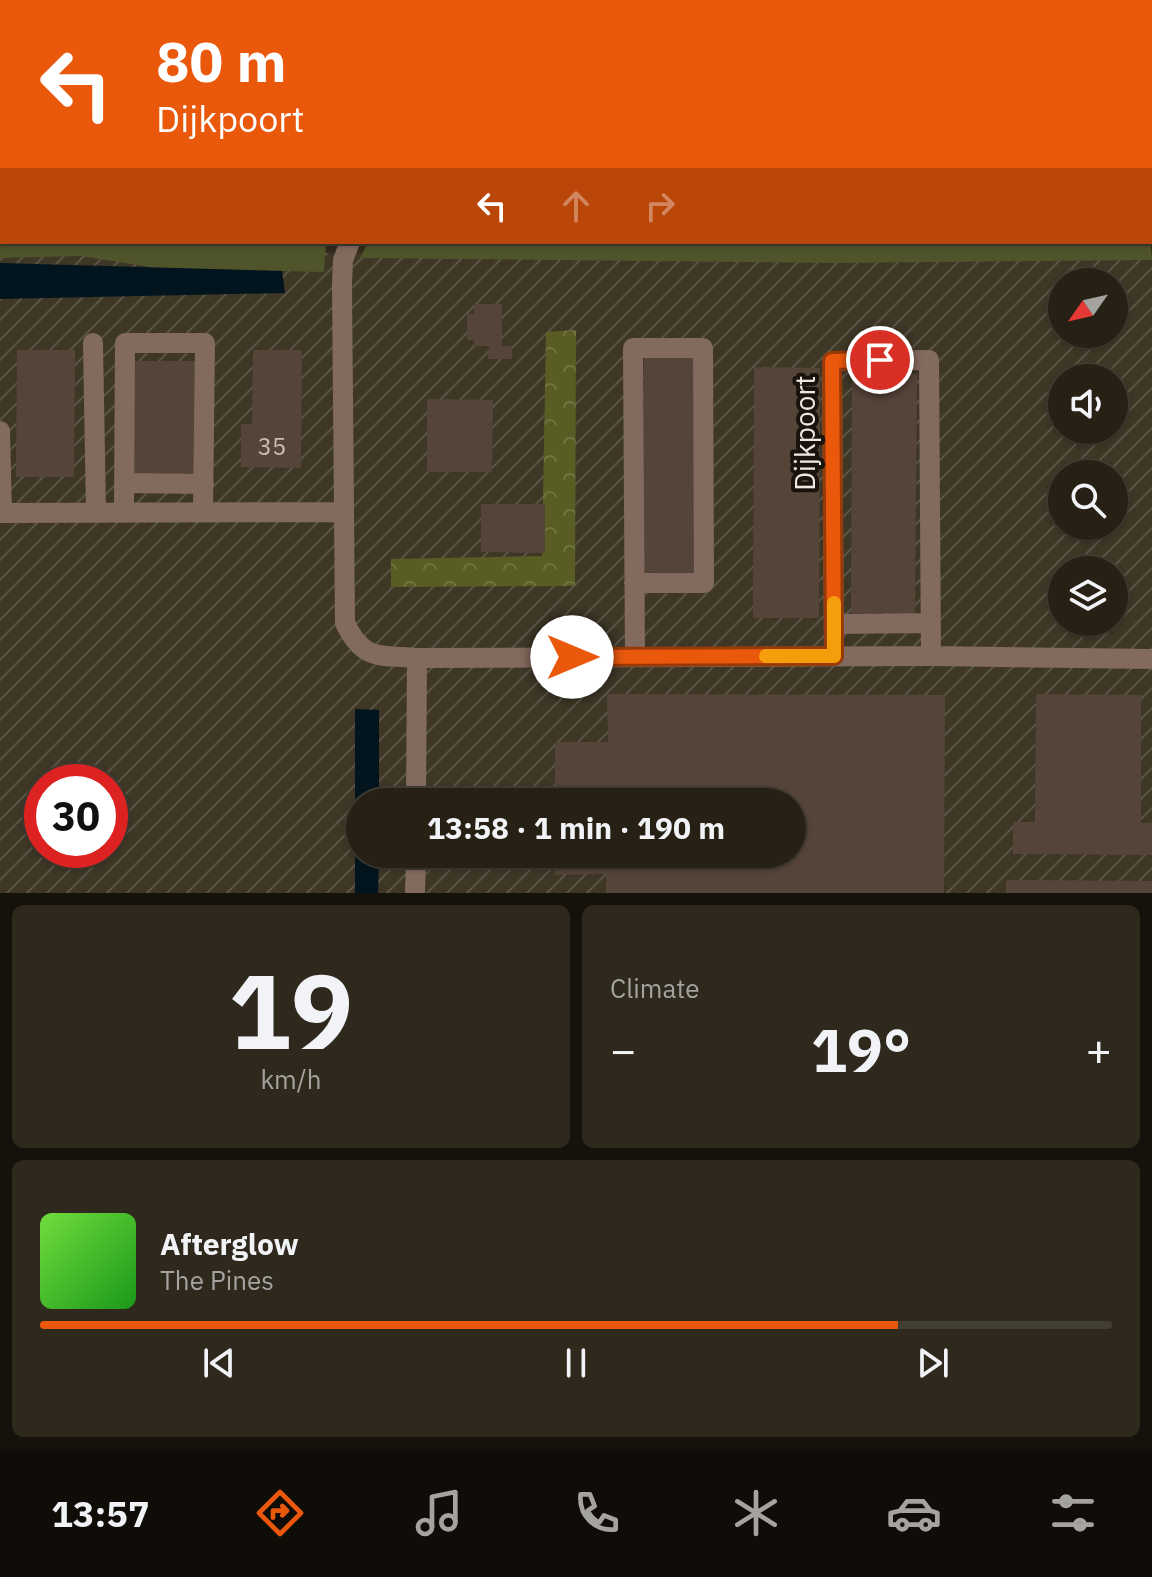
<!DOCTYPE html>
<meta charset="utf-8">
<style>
:root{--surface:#272014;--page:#2f281d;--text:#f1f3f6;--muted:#a4a3a0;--line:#433e34;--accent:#ea580c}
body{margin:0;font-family:"IBM Plex Sans",sans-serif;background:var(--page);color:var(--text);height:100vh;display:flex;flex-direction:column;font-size:30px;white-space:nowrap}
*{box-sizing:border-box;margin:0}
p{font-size:26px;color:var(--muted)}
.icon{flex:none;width:44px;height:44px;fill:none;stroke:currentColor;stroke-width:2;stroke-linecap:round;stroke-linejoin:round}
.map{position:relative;height:893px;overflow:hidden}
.panel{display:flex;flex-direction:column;gap:12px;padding:12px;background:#15120b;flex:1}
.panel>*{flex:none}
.guide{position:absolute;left:0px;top:0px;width:1152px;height:244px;box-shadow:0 2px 6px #0004,0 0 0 2px var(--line);background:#ea580c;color:#fff;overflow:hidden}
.needle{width:52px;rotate:236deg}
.tools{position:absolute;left:1048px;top:268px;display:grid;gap:16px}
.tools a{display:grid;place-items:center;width:80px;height:80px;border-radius:50%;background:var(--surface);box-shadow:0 2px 6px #0004,0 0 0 2px var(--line);font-size:40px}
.speed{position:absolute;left:24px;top:764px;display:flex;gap:16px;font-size:40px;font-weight:700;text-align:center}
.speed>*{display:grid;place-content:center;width:104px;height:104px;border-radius:50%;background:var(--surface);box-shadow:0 2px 6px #0004,0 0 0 2px var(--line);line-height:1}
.speed .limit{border:12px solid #d22;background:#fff;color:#111}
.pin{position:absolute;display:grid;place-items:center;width:68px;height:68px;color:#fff;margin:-34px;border:4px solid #fff;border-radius:50%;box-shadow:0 2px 8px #0007}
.me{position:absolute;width:88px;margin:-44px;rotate:90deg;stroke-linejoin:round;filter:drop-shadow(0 0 6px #0008)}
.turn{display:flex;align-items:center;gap:28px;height:168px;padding:0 24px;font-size:36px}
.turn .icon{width:104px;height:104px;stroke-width:2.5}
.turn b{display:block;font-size:56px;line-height:68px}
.lanes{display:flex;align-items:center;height:76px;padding:0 24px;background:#0003;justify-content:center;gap:40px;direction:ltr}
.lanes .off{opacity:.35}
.big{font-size:60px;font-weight:800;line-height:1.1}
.panel .card{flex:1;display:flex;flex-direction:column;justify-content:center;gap:12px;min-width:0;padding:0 28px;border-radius:12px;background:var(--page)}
.panel .dial{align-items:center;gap:0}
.dial b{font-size:104px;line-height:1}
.song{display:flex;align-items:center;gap:24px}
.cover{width:96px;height:96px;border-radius:12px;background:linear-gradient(135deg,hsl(100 70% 55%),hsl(120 70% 35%))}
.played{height:8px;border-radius:4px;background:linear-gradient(90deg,var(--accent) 80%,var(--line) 80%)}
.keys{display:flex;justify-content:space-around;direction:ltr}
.heat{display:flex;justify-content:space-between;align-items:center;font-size:44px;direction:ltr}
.panel .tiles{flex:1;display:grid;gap:12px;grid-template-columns:1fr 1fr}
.card:last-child{grid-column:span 2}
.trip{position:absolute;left:346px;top:788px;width:460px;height:80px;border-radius:40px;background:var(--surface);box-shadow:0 2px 6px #0004,0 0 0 2px var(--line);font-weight:800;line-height:80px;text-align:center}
.tab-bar{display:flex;height:128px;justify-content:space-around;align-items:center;background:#100d08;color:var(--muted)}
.tab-bar .icon{width:56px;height:56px}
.tab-bar .active{color:var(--accent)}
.tab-bar b{font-size:36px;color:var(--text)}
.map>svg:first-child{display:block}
.industrial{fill:url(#industrial-furrows);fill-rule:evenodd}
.green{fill:#50542a}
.forest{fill:url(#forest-crowns)}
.water{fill:#02151e}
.building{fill:#554539}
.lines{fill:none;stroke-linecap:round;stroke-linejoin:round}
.path{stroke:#938b7f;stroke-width:4;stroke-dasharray:4 4;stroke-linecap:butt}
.minor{stroke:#836a5e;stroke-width:20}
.route-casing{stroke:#983908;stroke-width:20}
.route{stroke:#ea580c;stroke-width:14}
.slow{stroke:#f59e0b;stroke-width:14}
.labels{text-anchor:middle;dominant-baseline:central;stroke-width:8;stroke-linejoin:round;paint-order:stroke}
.number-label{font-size:24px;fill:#c8beb5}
.street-label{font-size:28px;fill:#eee7de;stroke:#18140d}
</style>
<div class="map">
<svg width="1152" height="893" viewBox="0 0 1152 893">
<defs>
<pattern id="industrial-furrows" width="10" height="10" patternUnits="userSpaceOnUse" patternTransform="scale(2)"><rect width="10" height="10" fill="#3e3726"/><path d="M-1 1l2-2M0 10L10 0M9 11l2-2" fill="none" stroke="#5a5445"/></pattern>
<pattern id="forest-crowns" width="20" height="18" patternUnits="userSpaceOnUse" patternTransform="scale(2)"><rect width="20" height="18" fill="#595d23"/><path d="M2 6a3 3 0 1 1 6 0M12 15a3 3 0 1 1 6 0" fill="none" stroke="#717442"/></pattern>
</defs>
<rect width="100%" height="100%" fill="#342a1b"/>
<path class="industrial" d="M0,0h1152v217l-2,-215h-1148v195z
M0,252l1152,3v638h-1152zM1062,282h52v52h-52zM1062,378h52v52h-52zM1062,474h52v52h-52zM1062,570h52v52h-52zM42,782h68v68h-68zM360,802h432v52h-432z"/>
<path class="green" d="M0,229l2,13h324l-2,30 -168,-4 -75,-12 -81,2z
M1150,233l2,27 -316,3 -476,-5 8,-16h782z"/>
<path class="forest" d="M576,330l-1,256 -184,1v-28l151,-3 4,-224z"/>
<path class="water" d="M0,263l282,8 3,22 -285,6z
M355,709l24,1v92h-19v52h19l-1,39h-23z"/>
<path class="building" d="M474,304h28v42h10v13h-24l1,-13h-15v-6h-7v-26h7z
M17,350h58l-1,127h-58z
M253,350h49l-1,118 -60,-1v-43h11z
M644,354h52l-1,221 -52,-3z
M133,361h64v116h-65z
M754,367l66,1 -1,250h-66z
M852,374h65l-2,239h-64z
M427,399l66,1 -1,72h-65z
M481,504h64v49l-64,-1z
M607,694l338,1 -1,198h-338v-19l-51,1v-21h237v-52h-237v-60h53z
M1036,694l105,1v128h11v32l-139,-1v-32h22z
M1006,880l146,1v12h-146z"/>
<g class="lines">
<path class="path" d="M0,223h2"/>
<path class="minor" d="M403,0v2
M179,2v-2
M1150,228h2
M350,242l-7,18 -1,25 3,338c18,38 34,32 72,35l-1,144
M93,343l3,169
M0,431l2,82
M124,483l80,1
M124,512l1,-169h80l-2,169
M0,513l344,-1
M634,583h70l-1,-235h-70l2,309
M834,624l97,-1
M834,656l-2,-295 97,-1 2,296
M417,658l514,-2 221,3
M415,893l1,-39"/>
</g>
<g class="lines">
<g class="route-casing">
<path id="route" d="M572,657l262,-1 -2,-295 48,-1"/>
</g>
<use href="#route" class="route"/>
<path class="slow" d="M766,656h68v-53"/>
</g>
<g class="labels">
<g class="number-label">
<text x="272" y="446">35</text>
</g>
<g class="street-label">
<text transform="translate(804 433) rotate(-90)">Dijkpoort</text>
</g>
</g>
</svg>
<div class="tools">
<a><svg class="needle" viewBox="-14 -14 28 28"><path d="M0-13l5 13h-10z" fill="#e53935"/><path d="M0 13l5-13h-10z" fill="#a4a3a0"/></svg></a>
<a><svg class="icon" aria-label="sound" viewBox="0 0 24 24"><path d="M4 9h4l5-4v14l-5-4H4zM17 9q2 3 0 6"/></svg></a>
<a><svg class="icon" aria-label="search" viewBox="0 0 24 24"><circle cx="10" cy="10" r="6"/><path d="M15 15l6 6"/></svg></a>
<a><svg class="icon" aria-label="layers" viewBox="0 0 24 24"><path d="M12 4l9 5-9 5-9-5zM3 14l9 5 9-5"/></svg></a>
</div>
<div class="speed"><div class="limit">30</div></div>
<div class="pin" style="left:880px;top:360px;background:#d93025"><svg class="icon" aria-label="arrive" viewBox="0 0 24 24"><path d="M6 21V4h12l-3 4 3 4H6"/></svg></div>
<svg class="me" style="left:572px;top:657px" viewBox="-20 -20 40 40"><circle r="19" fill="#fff"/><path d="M0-13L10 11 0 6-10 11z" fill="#ea580c"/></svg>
<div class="trip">13:58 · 1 min · 190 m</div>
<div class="guide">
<div class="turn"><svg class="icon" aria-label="left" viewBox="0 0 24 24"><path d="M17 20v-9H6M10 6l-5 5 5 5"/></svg><div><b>80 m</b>Dijkpoort</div></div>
<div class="lanes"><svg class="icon" aria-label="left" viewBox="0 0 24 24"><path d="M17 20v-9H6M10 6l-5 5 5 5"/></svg><svg class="icon off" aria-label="ahead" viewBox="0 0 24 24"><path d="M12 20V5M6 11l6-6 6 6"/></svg><svg class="icon off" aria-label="right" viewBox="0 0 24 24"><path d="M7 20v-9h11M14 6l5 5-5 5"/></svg></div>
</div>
</div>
<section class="panel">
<div class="tiles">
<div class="card dial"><b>19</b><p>km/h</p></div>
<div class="card"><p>Climate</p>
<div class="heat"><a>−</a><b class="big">19°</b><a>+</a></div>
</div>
<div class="card">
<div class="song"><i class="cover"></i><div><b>Afterglow</b><p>The Pines</p></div></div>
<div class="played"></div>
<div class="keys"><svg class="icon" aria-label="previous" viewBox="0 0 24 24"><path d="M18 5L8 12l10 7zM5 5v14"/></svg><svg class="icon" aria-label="pause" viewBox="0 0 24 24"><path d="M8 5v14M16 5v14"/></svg><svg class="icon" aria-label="next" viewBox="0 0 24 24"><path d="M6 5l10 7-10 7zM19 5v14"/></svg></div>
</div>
</div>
</section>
<nav class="tab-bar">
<b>13:57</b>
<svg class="icon active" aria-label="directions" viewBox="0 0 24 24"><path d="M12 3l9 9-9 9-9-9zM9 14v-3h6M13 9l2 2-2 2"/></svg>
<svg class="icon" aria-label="music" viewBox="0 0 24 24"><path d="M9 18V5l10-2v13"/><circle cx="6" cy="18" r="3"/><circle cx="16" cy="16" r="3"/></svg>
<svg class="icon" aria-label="phone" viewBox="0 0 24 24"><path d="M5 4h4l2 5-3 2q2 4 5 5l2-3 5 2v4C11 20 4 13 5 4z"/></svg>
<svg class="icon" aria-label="climate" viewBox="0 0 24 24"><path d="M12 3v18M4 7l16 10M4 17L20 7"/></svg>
<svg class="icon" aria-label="car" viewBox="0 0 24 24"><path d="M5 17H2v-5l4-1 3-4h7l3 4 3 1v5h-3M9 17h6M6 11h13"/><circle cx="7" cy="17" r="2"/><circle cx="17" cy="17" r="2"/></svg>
<svg class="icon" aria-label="filters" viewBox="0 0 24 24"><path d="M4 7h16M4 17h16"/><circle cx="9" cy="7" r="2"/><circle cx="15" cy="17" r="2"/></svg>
</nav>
